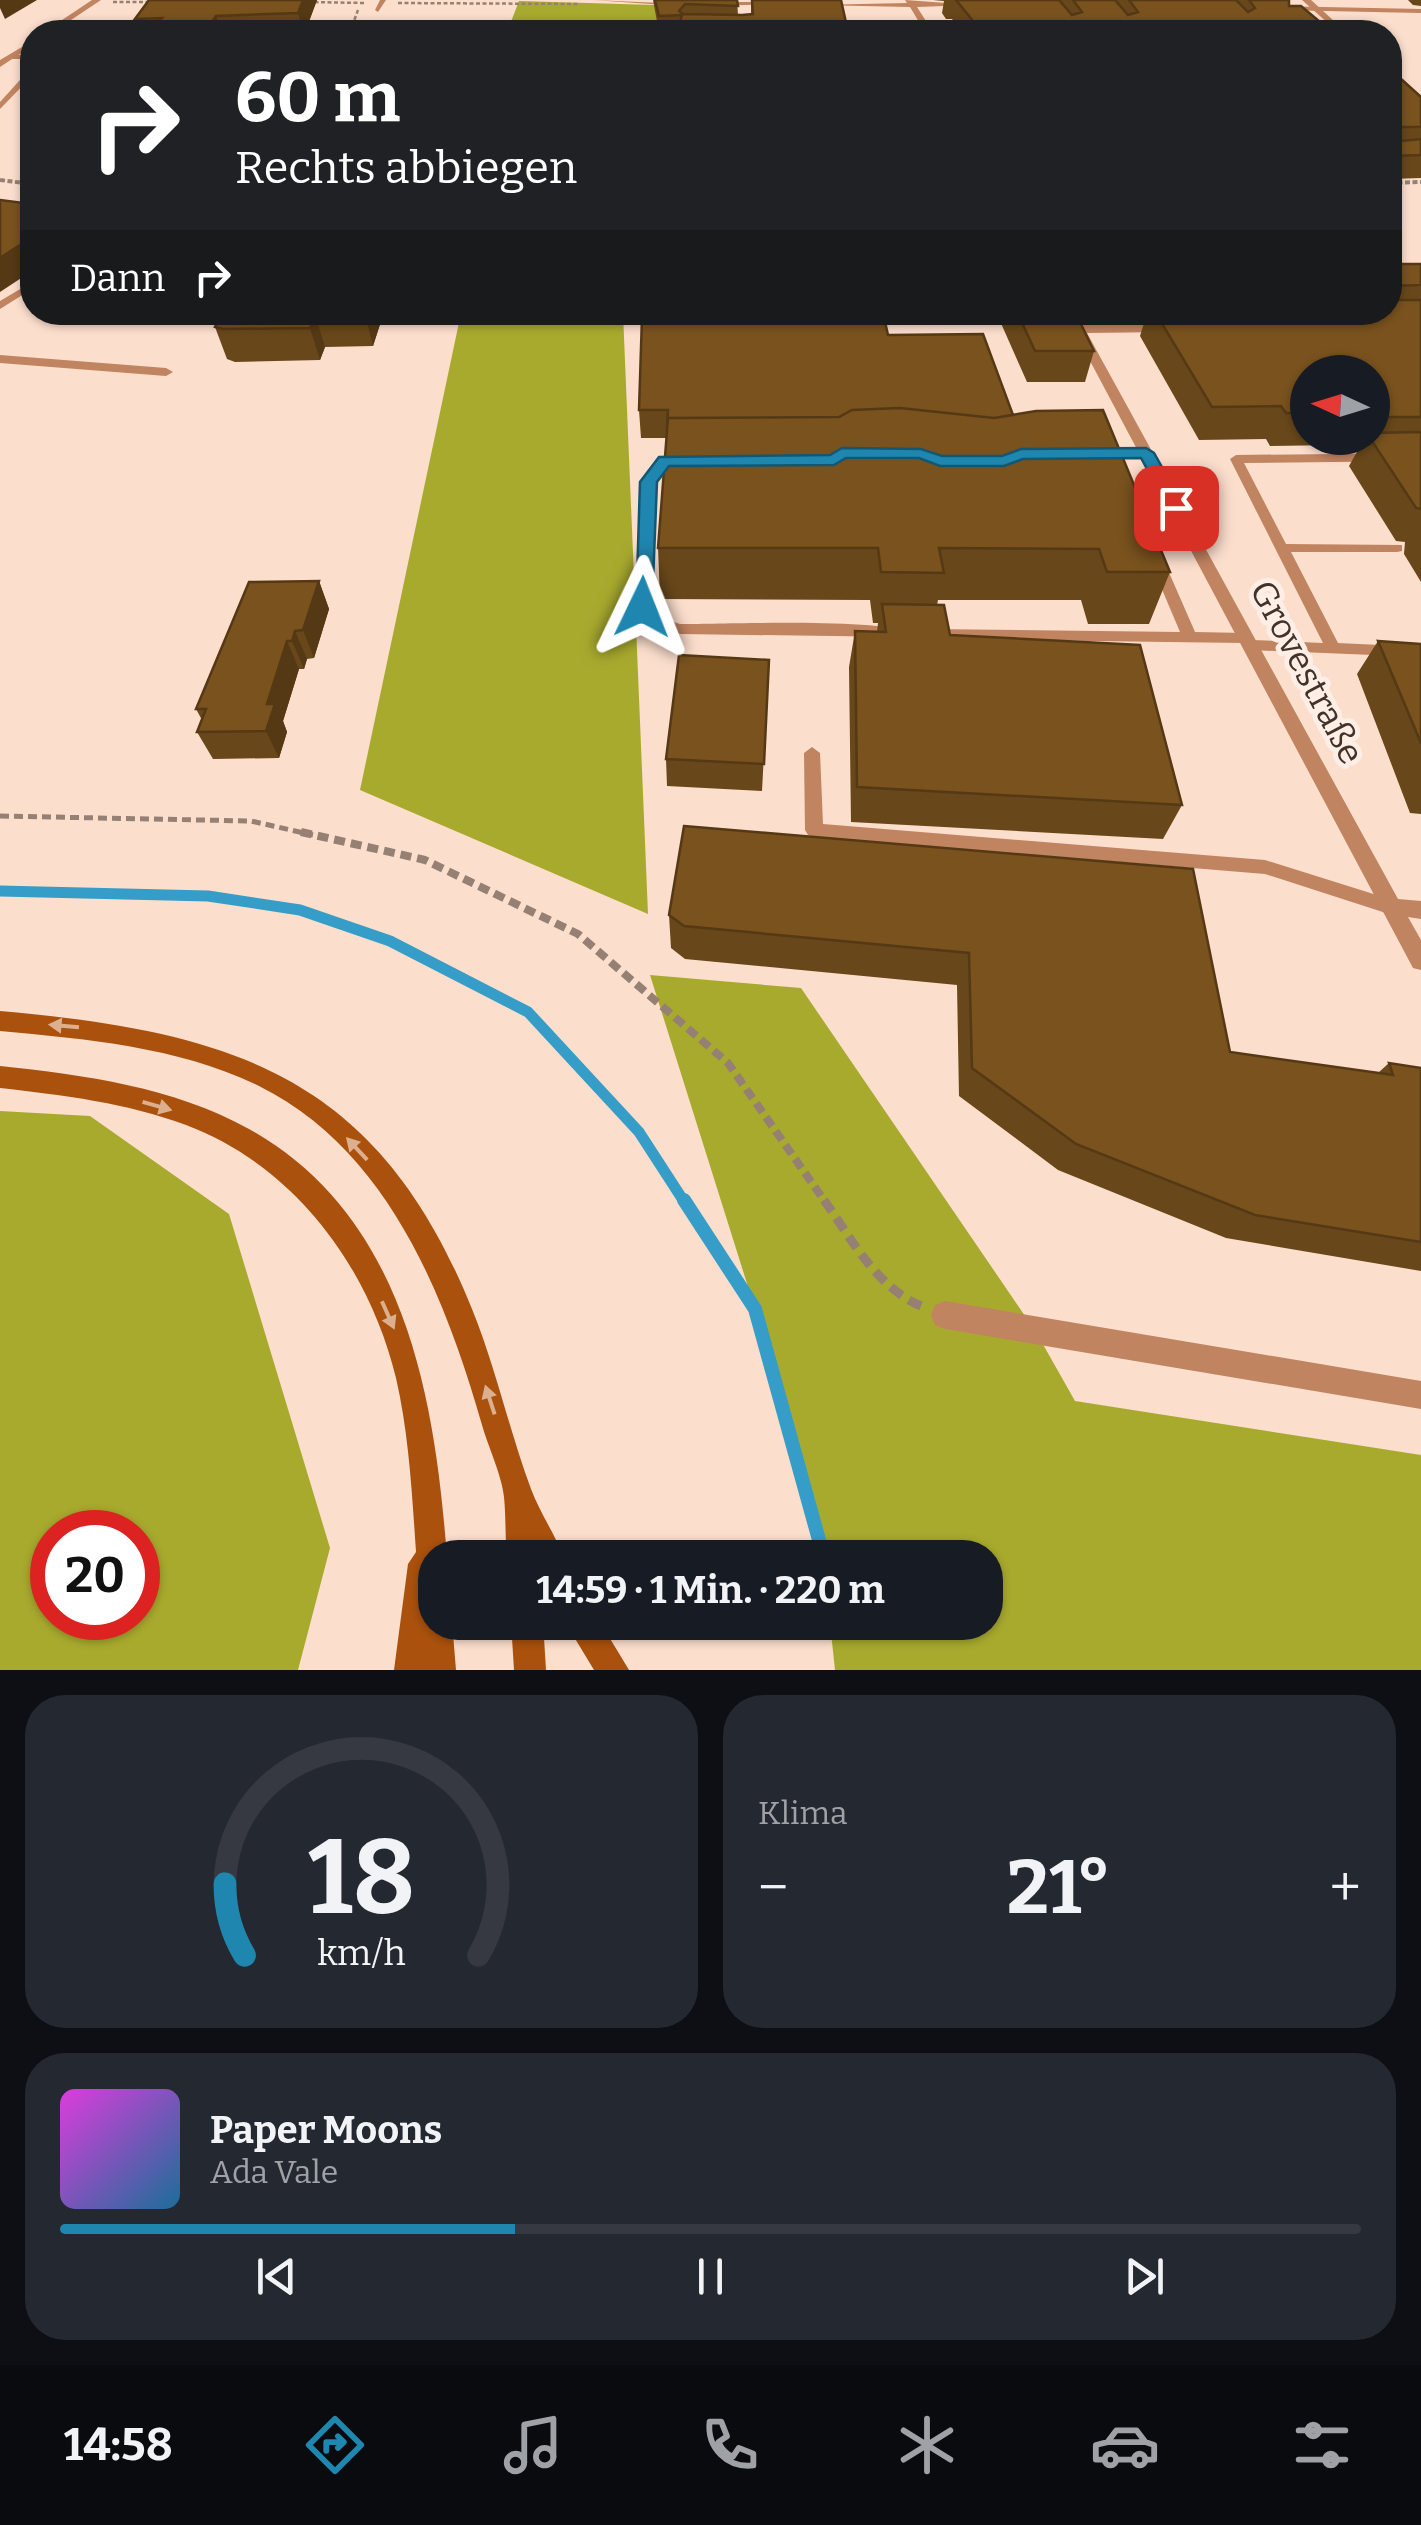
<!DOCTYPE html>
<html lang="de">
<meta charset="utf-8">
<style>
:root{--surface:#171b24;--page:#242831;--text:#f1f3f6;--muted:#9ea1a6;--line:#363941;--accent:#1e86af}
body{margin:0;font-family:Bitter,serif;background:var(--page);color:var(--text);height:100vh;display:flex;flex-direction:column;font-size:38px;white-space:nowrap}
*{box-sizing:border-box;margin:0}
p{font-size:32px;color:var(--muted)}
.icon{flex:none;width:55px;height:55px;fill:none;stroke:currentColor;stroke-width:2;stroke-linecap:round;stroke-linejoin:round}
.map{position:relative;height:1670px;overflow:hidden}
.side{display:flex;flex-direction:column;gap:25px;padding:25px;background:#0d0f14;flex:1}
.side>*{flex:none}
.hud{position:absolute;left:20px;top:20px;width:1382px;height:305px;border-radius:40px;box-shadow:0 2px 8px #0004;background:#202124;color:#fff;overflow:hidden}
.needle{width:65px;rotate:274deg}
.controls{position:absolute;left:1290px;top:355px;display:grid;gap:20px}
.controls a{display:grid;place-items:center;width:100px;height:100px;border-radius:50%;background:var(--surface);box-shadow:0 2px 8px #0004;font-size:50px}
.speed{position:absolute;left:30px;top:1510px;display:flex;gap:20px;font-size:50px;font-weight:700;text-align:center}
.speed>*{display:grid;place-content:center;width:130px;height:130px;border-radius:50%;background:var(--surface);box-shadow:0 2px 8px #0004;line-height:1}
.speed .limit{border:15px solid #d22;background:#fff;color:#111}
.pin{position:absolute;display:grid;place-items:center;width:85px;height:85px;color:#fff;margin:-42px;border-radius:20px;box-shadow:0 5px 15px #0006}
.me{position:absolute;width:110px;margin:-55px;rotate:2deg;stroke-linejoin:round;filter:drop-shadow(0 0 8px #0008)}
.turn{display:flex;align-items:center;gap:35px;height:210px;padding:0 50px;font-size:45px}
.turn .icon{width:130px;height:130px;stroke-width:2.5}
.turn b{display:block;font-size:70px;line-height:85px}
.then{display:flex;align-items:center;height:95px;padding:0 50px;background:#0003;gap:20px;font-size:38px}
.big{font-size:75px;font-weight:700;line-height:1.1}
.side .widget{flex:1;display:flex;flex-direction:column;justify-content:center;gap:15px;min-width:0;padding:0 35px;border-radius:40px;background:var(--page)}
.side .dial{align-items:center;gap:0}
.dial svg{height:260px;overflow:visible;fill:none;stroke:var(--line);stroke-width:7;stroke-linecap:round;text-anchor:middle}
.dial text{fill:var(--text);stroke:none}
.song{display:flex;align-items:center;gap:30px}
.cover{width:120px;height:120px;border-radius:15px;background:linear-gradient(135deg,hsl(300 70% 55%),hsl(200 70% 35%))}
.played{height:10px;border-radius:5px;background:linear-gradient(90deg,var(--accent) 35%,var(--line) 35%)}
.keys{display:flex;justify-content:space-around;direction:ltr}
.heat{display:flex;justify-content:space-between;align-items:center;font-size:55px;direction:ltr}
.side .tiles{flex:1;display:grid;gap:25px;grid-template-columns:1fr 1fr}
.widget:last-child{grid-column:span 2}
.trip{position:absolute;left:418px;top:1540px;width:585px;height:100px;border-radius:40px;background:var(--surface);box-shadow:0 2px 8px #0004;font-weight:700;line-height:100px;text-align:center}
.dock{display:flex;height:160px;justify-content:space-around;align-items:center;background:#090b0e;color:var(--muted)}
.dock .icon{width:70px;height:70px}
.dock .on{color:var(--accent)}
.dock b{font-size:45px;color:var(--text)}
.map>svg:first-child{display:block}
.forest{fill:#a8aa2e;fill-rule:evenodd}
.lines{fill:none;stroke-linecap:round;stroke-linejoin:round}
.stream-far1{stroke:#369dc8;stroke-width:11}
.stream{stroke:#369dc8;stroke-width:14}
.path-far4{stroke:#968074;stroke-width:2.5;stroke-dasharray:4 2.5;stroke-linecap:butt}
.path-far3{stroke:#968074;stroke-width:4;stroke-dasharray:5 2.5;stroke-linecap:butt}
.path-far2{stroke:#968074;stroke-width:5;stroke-dasharray:9 5;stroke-linecap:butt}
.path-far1{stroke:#968074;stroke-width:8;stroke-dasharray:11 6;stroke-linecap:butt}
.path{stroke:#968074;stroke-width:9;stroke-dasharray:14 8;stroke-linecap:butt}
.service{fill:#c18461;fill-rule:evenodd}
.minor{fill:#c18461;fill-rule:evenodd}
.tertiary{fill:#c18461;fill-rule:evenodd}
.secondary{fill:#aa510d;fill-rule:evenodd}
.wall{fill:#68471a;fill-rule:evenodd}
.shaded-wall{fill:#553915}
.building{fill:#79521e;stroke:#553915;stroke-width:2.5}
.oneway{fill:#dcaf8f}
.route{fill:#1e86af;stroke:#145772;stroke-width:2.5}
.labels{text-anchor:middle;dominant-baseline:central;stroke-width:10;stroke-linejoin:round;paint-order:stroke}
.street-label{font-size:35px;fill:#41322a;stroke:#feeee6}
</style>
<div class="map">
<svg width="1421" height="1670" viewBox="0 0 1421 1670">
<rect width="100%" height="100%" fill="#fcdecd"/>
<path class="forest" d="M519,1l136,4 5,27h-153z
M461,313h162l25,601 -288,-124z
M650,975l151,13 235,344 39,69 346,54v215h-586l-5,-47 155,-1v-64l-161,-1 -69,-248z
M0,1111l90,5 139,98 101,334 -32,122h-298zM52,1532h86v86h-86z"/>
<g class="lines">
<path class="stream-far1" d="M0,891l208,5 92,14 90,31 138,71 111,120 46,71"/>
<path class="stream" d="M684,1200l71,109 69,249
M853,1622l4,11"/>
<path class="path-far4" d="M113,2h42
M308,2l57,1
M398,3l182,1
M350,32l8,-22"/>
<path class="path-far3" d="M0,180l32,4
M1390,183l31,-1"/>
<path class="path-far2" d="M0,816l251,5 62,14"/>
<path class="path-far1" d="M301,832l124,28 153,74 150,129 98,140"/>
<path class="path" d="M824,1200c27,38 52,87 97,106"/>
<path class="service" d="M380,0h6l-8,12 -3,-2z
M875,22h48l3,2 -53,1z
M11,55h21v4h-24z
M29,70h3v6l-32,33v-7z
M32,282v7l-32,20v-8z
M1097,448l49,1 6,4 -6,4 -53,-2v-6z
M1421,453v8l-177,2 42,81 116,1v6l-5,1h-106l47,91 83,4v10l-171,-7 -5,-1 -1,-6 -314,-4 -7,-5 7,-5 250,3 -30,-71 7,-4 7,4 31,71 51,1 5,1 1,6 71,3 -93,-184 6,-4z
M686,456l4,1v6l-22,2 -14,16 -5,113c3,19 14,25 31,30 36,0 207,-6 226,9l-2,4 -224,-3c-24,-6 -41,-14 -45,-40l7,-113 18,-23z
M812,747l8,6 3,71 442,36 134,42 2,5 -2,5 -7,3 -127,-41 -451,-37 -6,-2 -3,-5 -1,-77z"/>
<path class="minor" d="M92,0h9l-48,32h-9z
M593,0l90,4 -4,2z
M905,0l68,5 -56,2 16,25h-8l-15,-25 -96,-2 93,-2z
M713,2h66l4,2 -73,2z
M1275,6l146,3v4l-143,-3z
M32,41v5l-32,21v-7z
M1064,312h12l7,13 84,-1 6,4 -6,4 -80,1 311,566 23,2v18l-13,-2 13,23v30l-8,-2z
M0,355l166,13 7,4 -7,4 -166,-13z
M945,1301l476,80v28l-476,-80 -10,-4 -4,-10 4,-10z"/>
<path class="tertiary" d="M1302,0h9l35,32h-8z"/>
<path class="secondary" d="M0,1011c233,21 378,64 472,298 24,59 37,121 59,180 9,24 24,45 33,69h-57c-2,-20 -1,-42 -3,-61 -2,-21 -16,-51 -22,-72 -37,-129 -94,-275 -223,-339 -80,-39 -172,-47 -259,-55z
M0,1066c85,9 173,21 249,63 156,87 186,267 198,429h-12v64h17l4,48h-62l14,-106 8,-12c-4,-59 -7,-117 -20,-174 -27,-111 -101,-212 -210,-253 -59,-22 -123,-30 -186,-37z
M511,1622h32l3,48h-32z
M565,1622h35l29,48h-35z"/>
</g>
<path class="wall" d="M317,0l-12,32h-165l-5,-13z
M653,0h84l1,15 13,-1v-14h90l6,27 39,5h-227z
M933,0h356v6l43,26h-370l-10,-13h-6l-4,-6 2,-12z
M1408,0h13v6l-8,-1z
M1390,69l31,28v81l-31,1z
M1390,264h31v318l-17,-28 1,-12 -9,-1 -47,-75 9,-16h-18l-4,-5 -66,1 -4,-7 -67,1 -59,-104 5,-16h-14l-5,-8h264zM1308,372h64v66h-64z
M384,312l-11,34 -48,1 -5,13 -85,2 -8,-3 -12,-32 1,-3 -2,-7z
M996,312h50l4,7 44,32 -9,31h-58z
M888,335l125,80 157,157 -21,52h-61l-7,-24h-143l-1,5 13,30 232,170 -19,34 -312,-17 -2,-155 6,-36 22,1 1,-9h-5l-3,-23 -210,-1 -2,-51 8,-110h-25l-2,-28z
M319,581l10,28 -15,49 -7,1 -3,10h-5l-16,52 4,11 -8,26 -66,1 -16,-27 5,-12 -6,-11z
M1378,641l43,3v170l-11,-1 -53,-139z
M769,660l-7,131 -95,-5 -1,-27z
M684,826l546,226 148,21 11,-10 32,5v203l-195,-33 -168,-68 -99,-74 -2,-111 -272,-26 -14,-11 -2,-33z"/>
<path class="shaded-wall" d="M0,0h37l-32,19 -5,-11z
M303,0h14l-12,32h-2l-5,-19z
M216,16l5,16h-16z
M32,237v34l-32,21v-34z
M365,312h19l-11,34 -8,-32z
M315,315l10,32 -5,13 -10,-32z
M319,581l10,28 -15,49 -11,-28z
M295,631l12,28 -3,10 -12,-28z
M287,641l12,28 -16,52 4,11 -8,26 -13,-27 1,-27z"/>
<path class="building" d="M149,0h154l-5,13 -82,3 -11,16h-54l11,-14 -27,1z
M655,0h82l1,6 -53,-2 -6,7 4,3 59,1 11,-1 -1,-14h89l6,27 35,-1 4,6h-209l5,-17 -23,1z
M956,0h103l13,15 10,-3 -9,-12h42l13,15 10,-3 -9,-12h107l12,12 7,-4 -6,-8h40v6h12l31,26h-350z
M1390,69l31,28v30h-21l-3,10 4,4 20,-2v16l-31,1z
M0,200l32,4v33l-32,21z
M1390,264h31v21l-31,1z
M1390,300h31v117h-49v-45h-64v41h-22l-5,-7 -69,1 -57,-95h235z
M216,312h149v2l-50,1 -5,13 -87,1 -8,-2 5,-10h-6z
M1017,312h29l4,7 28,-1 16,33h-59z
M883,313l5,22 95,-1 30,81 -19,3 -94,-10 -48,2 -13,7 -171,1 -1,9 1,-17h-29l3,-93z
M900,408l94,10 42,-7 67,-1 67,162h-63l-8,-23 -160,-1 5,25 -63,-1 -3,-24h-220l10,-130 171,-1 13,-7z
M1421,432v77l-5,-1 -46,-70h2v-5z
M319,581l-16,49 -8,1 -3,10h-5l-20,63h8l-9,27 -69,1 9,-23h-10l53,-127z
M882,604l62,1 6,30 190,10 42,160 -325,-18 -2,-156 31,1z
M1378,641l43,3v99z
M679,655l90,5 -5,104 -98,-5z
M684,826l509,43 37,183 163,23 -4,-12 32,5v174l-166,-27 -179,-71 -104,-76 -3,-115 -285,-27 -15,-11z"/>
<defs><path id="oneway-solid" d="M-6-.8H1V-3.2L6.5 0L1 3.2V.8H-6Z" transform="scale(2.5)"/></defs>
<g class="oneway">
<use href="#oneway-solid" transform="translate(64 1026) rotate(-175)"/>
<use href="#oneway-solid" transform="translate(157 1106) rotate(16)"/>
<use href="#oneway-solid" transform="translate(357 1149) rotate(-133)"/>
<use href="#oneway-solid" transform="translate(388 1315) rotate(66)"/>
<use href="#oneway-solid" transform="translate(490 1400) rotate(-108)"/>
</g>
<path class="route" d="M842,448l79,1 21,7h60l19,-7 125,-1 8,5 31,55 -15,3 -29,-53 -118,1 -19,7h-64l-21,-8h-73l-12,7 -165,1 -12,16 -5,125 -10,6 -6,-2 4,-129 19,-25 171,-2z"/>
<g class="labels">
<g class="street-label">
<text transform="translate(1307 672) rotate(62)">Grovestraße</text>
</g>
</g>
</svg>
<div class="controls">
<a><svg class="needle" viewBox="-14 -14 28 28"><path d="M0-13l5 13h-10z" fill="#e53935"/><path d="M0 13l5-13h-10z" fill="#9ea1a6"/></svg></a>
</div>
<div class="speed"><div class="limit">20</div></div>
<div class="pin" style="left:1176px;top:508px;background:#d93025"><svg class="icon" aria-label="arrive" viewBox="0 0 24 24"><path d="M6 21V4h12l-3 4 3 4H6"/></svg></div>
<svg class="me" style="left:642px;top:607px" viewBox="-20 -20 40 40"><path d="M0-17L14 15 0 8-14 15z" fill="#1e86af" stroke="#fff" stroke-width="4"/></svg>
<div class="trip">14:59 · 1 Min. · 220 m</div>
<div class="hud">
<div class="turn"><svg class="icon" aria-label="right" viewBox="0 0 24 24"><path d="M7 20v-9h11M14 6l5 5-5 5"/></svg><div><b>60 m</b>Rechts abbiegen</div></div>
<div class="then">Dann<svg class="icon" aria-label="right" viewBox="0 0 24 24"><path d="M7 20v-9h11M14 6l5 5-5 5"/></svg></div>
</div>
</div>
<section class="side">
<div class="tiles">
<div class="widget dial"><svg viewBox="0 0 100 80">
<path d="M14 69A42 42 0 1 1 86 69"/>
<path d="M14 69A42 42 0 0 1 8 47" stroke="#1e86af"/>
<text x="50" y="56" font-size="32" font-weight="700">18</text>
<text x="50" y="72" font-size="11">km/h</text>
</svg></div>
<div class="widget"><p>Klima</p>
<div class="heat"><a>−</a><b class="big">21°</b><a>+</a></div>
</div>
<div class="widget">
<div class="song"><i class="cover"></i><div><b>Paper Moons</b><p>Ada Vale</p></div></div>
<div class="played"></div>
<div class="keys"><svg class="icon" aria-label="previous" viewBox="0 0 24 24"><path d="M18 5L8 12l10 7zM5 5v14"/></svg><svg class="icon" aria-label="pause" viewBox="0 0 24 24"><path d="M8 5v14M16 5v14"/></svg><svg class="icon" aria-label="next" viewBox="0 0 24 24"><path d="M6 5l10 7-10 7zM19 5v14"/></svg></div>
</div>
</div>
</section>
<nav class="dock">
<b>14:58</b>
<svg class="icon on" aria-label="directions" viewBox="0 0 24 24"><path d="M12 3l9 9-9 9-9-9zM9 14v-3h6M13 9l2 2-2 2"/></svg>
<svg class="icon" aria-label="music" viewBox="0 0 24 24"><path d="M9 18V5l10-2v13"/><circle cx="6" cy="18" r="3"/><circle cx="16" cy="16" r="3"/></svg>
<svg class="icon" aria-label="phone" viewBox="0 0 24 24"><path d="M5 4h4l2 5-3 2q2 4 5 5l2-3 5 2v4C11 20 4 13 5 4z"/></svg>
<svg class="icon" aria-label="climate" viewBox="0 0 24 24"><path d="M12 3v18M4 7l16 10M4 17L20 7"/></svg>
<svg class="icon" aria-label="car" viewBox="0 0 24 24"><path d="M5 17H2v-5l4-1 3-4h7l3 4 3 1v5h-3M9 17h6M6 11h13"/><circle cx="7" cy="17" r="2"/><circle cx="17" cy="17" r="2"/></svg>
<svg class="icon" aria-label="filters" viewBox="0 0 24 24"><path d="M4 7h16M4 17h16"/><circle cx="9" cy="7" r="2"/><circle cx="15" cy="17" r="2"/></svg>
</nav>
